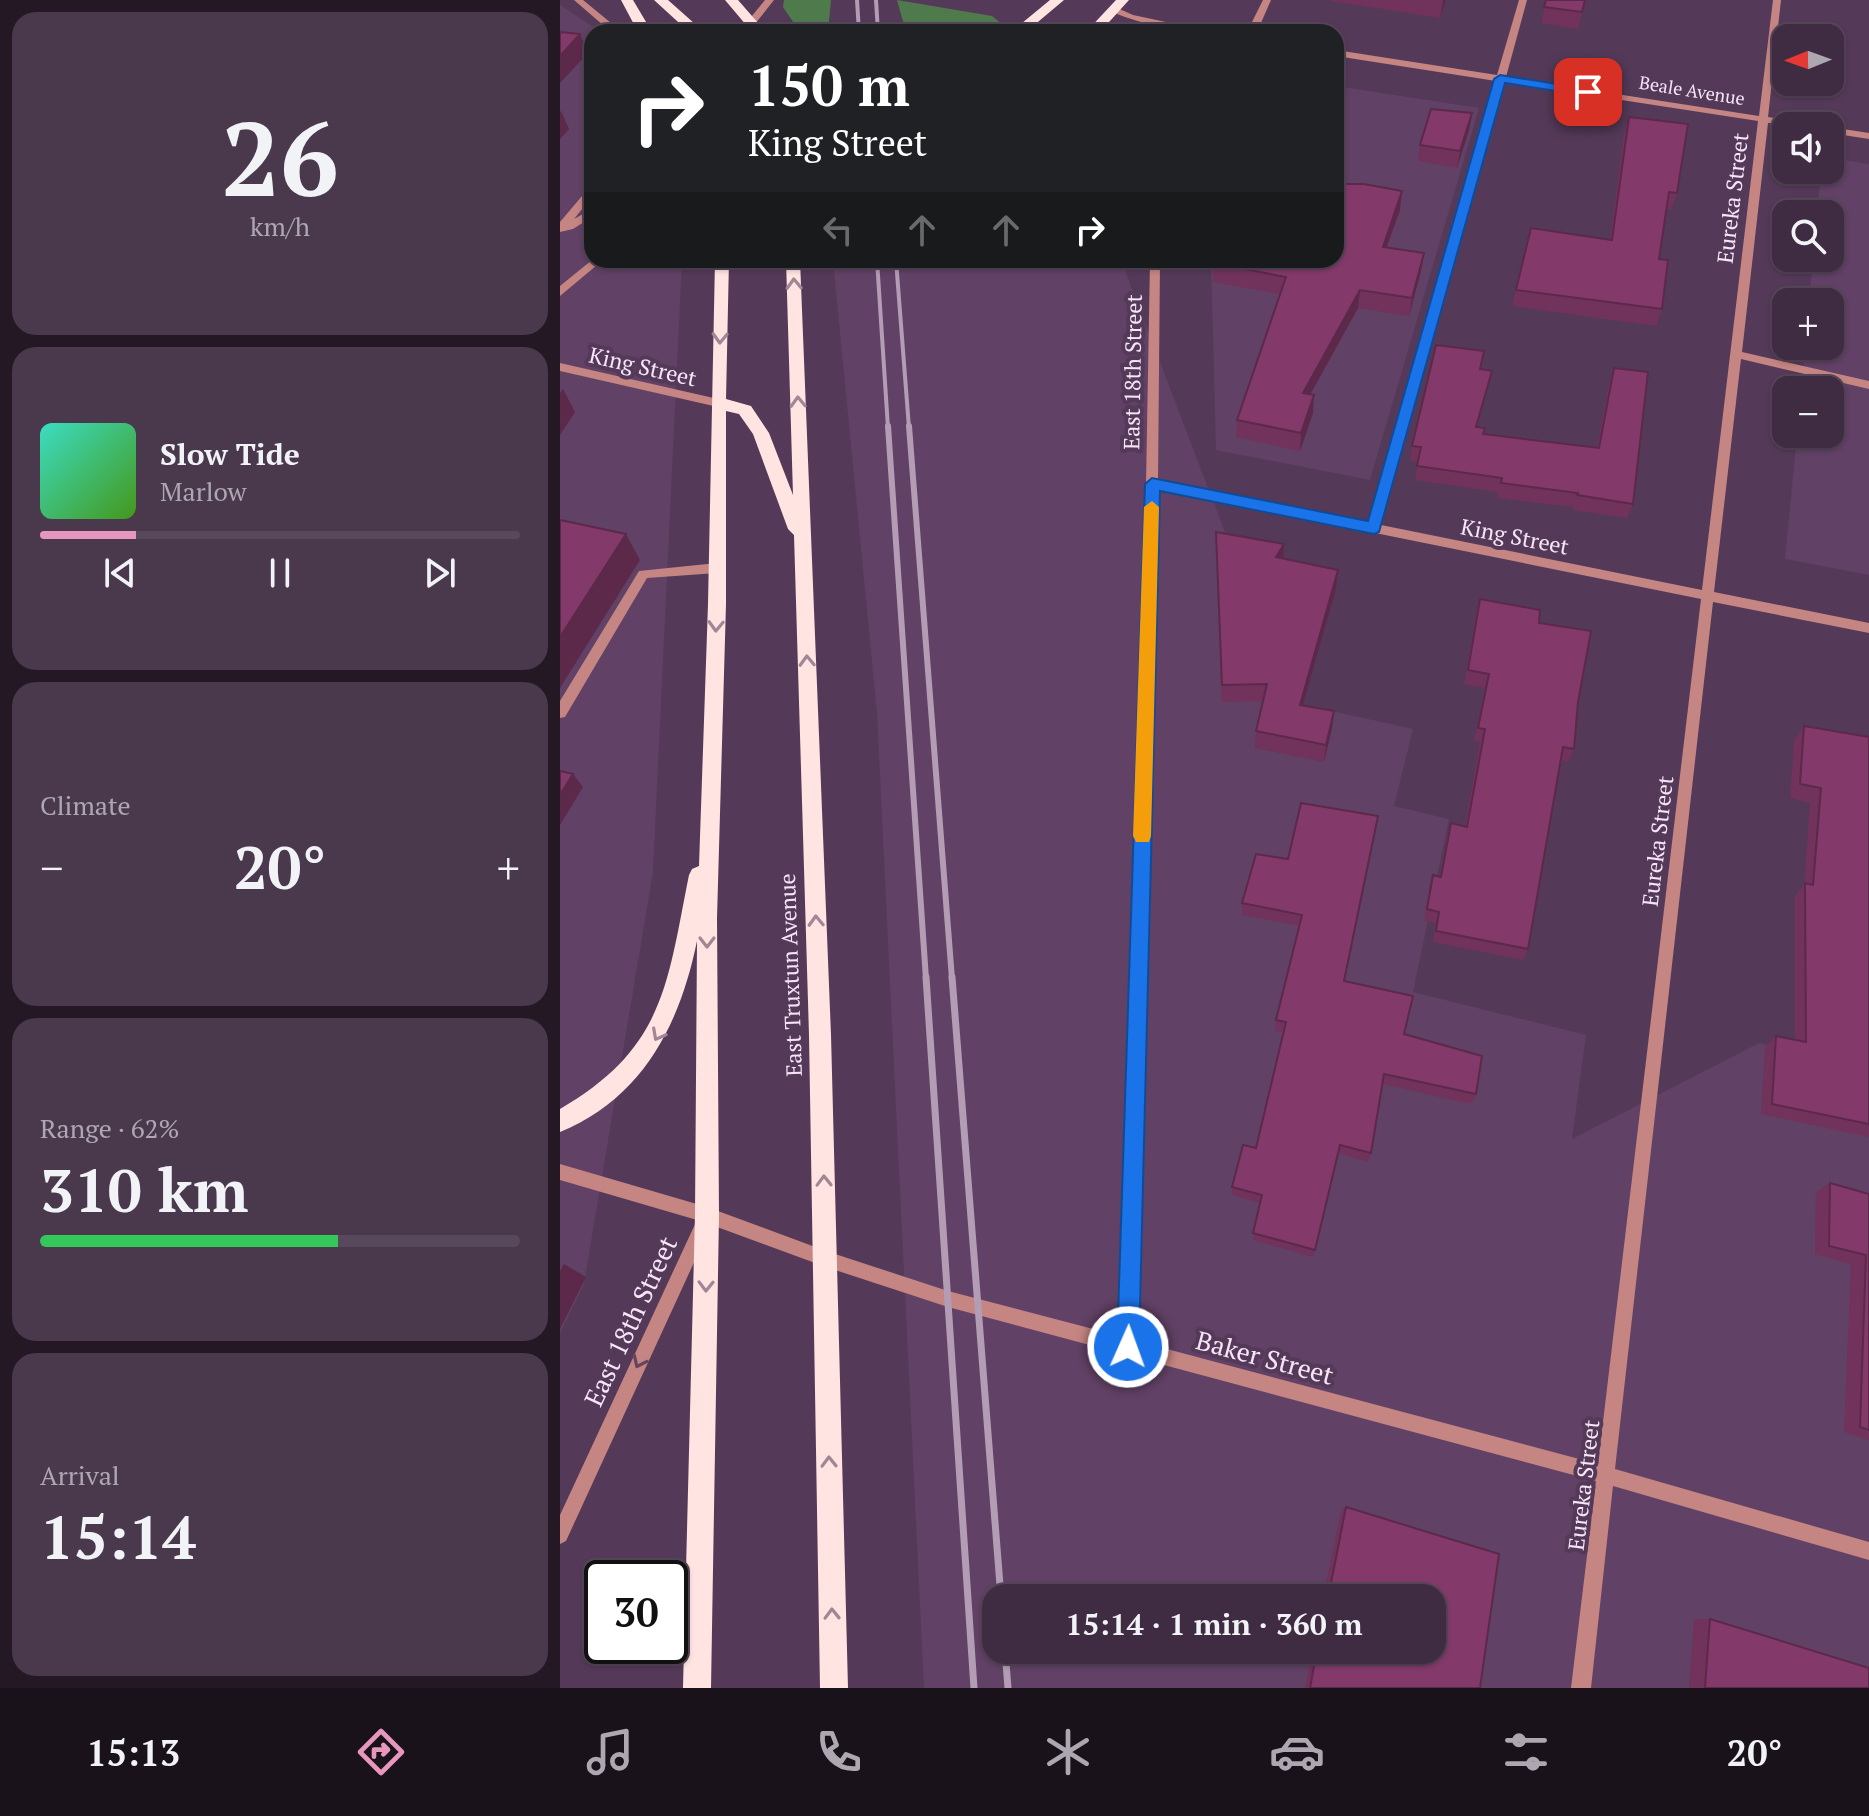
<!DOCTYPE html>
<meta charset="utf-8">
<style>
:root{--surface:#3f2c42;--page:#4a384d;--text:#f1f3f6;--muted:#ada7b2;--line:#58485b;--accent:#e797bd}
body{margin:0;font-family:"PT Serif",serif;background:var(--page);color:var(--text);height:100vh;display:flex;flex-direction:column;font-size:30px;white-space:nowrap}
*{box-sizing:border-box;margin:0}
p{font-size:26px;color:var(--muted)}
.icon{flex:none;width:44px;height:44px;fill:none;stroke:currentColor;stroke-width:2;stroke-linecap:round;stroke-linejoin:round}
.map{position:relative;flex:1;overflow:hidden}
.sheet{display:flex;flex-direction:column;gap:12px;padding:12px;background:#231824;width:560px}
.sheet>*{flex:none}
.guide{position:absolute;left:24px;top:24px;width:760px;height:244px;border-radius:24px;box-shadow:0 2px 6px #0004,0 0 0 2px var(--line);background:#202124;color:#fff;overflow:hidden}
.needle{width:52px;rotate:269deg}
.fabs{position:absolute;left:1212px;top:24px;display:grid;gap:16px}
.fabs a{display:grid;place-items:center;width:72px;height:72px;border-radius:16px;background:var(--surface);box-shadow:0 2px 6px #0004,0 0 0 2px var(--line);font-size:40px}
.speed{position:absolute;left:24px;top:1560px;display:flex;gap:16px;font-size:40px;font-weight:700;text-align:center}
.speed>*{display:grid;place-content:center;width:104px;height:104px;border-radius:50%;background:var(--surface);box-shadow:0 2px 6px #0004,0 0 0 2px var(--line);line-height:1}
.speed .limit{border:4px solid #111;border-radius:12px;background:#fff;color:#111}
.pin{position:absolute;display:grid;place-items:center;width:68px;height:68px;color:#fff;margin:-34px;border-radius:16px;box-shadow:0 4px 12px #0006}
.me{position:absolute;width:88px;margin:-44px;rotate:2deg;stroke-linejoin:round;filter:drop-shadow(0 0 6px #0008)}
.turn{display:flex;align-items:center;gap:28px;height:168px;padding:0 32px;font-size:36px}
.turn .icon{width:104px;height:104px;stroke-width:2.5}
.turn b{display:block;font-size:56px;line-height:68px}
.lanes{display:flex;align-items:center;height:76px;padding:0 32px;background:#0003;justify-content:center;gap:40px;direction:ltr}
.lanes .off{opacity:.35}
.big{font-size:60px;font-weight:700;line-height:1.1}
.sheet .tile{flex:1;display:flex;flex-direction:column;justify-content:center;gap:12px;min-width:0;padding:0 28px;border-radius:24px;background:var(--page)}
.sheet .dial{align-items:center;gap:0}
.dial b{font-size:104px;line-height:1}
.song{display:flex;align-items:center;gap:24px}
.cover{width:96px;height:96px;border-radius:12px;background:linear-gradient(135deg,hsl(170 70% 55%),hsl(100 70% 35%))}
.played{height:8px;border-radius:4px;background:linear-gradient(90deg,var(--accent) 20%,var(--line) 20%)}
.keys{display:flex;justify-content:space-around;direction:ltr}
.heat{display:flex;justify-content:space-between;align-items:center;font-size:44px;direction:ltr}
.charge{height:12px;border-radius:6px;background:linear-gradient(90deg,#34c759 62%,var(--line) 0)}
.trip{position:absolute;left:422px;top:1584px;width:464px;height:80px;border-radius:24px;background:var(--surface);box-shadow:0 2px 6px #0004,0 0 0 2px var(--line);font-weight:700;line-height:80px;text-align:center}
.tabs{display:flex;height:128px;justify-content:space-around;align-items:center;background:#19121a;color:var(--muted)}
.tabs .icon{width:56px;height:56px}
.tabs .active{color:var(--accent)}
.tabs b{font-size:36px;color:var(--text)}
main{display:flex;flex:1;min-height:0}
.map>svg:first-child{display:block}
.built{fill:#614165;fill-rule:evenodd}
.green{fill:#4f7b4c}
.lines{fill:none;stroke-linecap:round;stroke-linejoin:round}
.minor{fill:#c58582;fill-rule:evenodd}
.major{fill:#ffe4e2;fill-rule:evenodd}
.rail-far2{stroke:#b29db4;stroke-width:4}
.rail-far1{stroke:#b29db4;stroke-width:6}
.rail{stroke:#b29db4;stroke-width:7}
.wall{fill:#71325b}
.shaded-wall{fill:#5c294a}
.building{fill:#833a6a;stroke:#5c294a;stroke-width:2}
.oneway{stroke:#a18696}
.oneway2{stroke:#65455e}
.route{fill:#1a73e8;stroke:#114b97;stroke-width:2}
.slow{fill:#f59e0b}
.labels{text-anchor:middle;dominant-baseline:central;stroke-width:8;stroke-linejoin:round;paint-order:stroke}
.far-street-label{font-size:18px;fill:#f5e5f7;stroke:#543a58}
.street-label{font-size:22px;fill:#f5e5f7;stroke:#543a58}
.near-street-label{font-size:26px;fill:#f5e5f7;stroke:#543a58}
</style>
<main>
<section class="sheet">
<div class="tile dial"><b>26</b><p>km/h</p></div>
<div class="tile">
<div class="song"><i class="cover"></i><div><b>Slow Tide</b><p>Marlow</p></div></div>
<div class="played"></div>
<div class="keys"><svg class="icon" aria-label="previous" viewBox="0 0 24 24"><path d="M18 5L8 12l10 7zM5 5v14"/></svg><svg class="icon" aria-label="pause" viewBox="0 0 24 24"><path d="M8 5v14M16 5v14"/></svg><svg class="icon" aria-label="next" viewBox="0 0 24 24"><path d="M6 5l10 7-10 7zM19 5v14"/></svg></div>
</div>
<div class="tile"><p>Climate</p>
<div class="heat"><a>−</a><b class="big">20°</b><a>+</a></div>
</div>
<div class="tile"><p>Range · 62%</p><b class="big">310 km</b><div class="charge"></div></div>
<div class="tile"><p>Arrival</p><b class="big">15:14</b></div>
</section>
<div class="map">
<svg width="1309" height="1688" viewBox="0 0 1309 1688">
<rect width="100%" height="100%" fill="#543a58"/>
<path class="built" d="M0,5l41,27h-9v228h90l-29,612 -69,412 -24,49z
M776,86l143,22 -109,372 -154,-30 -5,-190h125z
M1270,158l39,6v411l-84,-16 12,-125h33v-44h-29l4,-44h25v-44h-21l4,-44h17v-44h-13l4,-44h9z
M273,260h288l110,288 38,149 144,32 -19,77 55,13 -36,173 173,43 -14,104 187,-96 110,29v616h-945l-47,-975zM436,1598h436v52h-436z"/>
<path class="green" d="M224,0h47l-3,32h-28l-17,-25z
M337,0l95,16 10,8 -4,8h-92z"/>
<g class="lines">
<path class="minor" d="M14,0h9l39,32h-11z
M205,0h9l-19,24h-6l-2,-2z
M703,0h8l-14,32h-10z
M959,0h8l-21,77 253,39 14,-116h8l-13,117 38,6 5,3 -43,-3 -26,229 127,29v8l-128,-30 -27,233 155,31v10l-156,-31 -98,867 254,73v18l-256,-74 -22,202h-20l25,-207 -648,-174 -122,-40 -117,-43 -1,8 -142,309 -6,3v-29l137,-295 -137,-40v-16l147,43 119,44 122,40 172,45 26,-852 4,-224h10l-2,221 211,42 127,-442 -160,-25v-6l161,25zM945,82l253,39 -56,469 -321,-65zM598,489l543,110 -103,865 -461,-123z
M555,7l18,8 80,17c-33,0 -71,-7 -101,-20l-1,-2z
M1270,127l39,6v6l-39,-6z
M32,188v9l-18,22 18,-10v8l-19,12 -13,3v-10l28,-33z
M32,260h11l-43,36v-10z
M0,363l158,36 6,4 -6,4 -158,-36z
M157,563l6,5 -6,5 -70,5 -82,139 -5,1v-17l79,-130z"/>
<path class="major" d="M61,0h12l19,32h-14z
M94,0h14l36,32h-15z
M165,0h13l28,32h-14z
M490,0h14l-38,32h-15z
M556,0h13l-29,32h-14z
M155,260h14l-3,139 25,7 18,27 24,62 -7,-235h14l31,775 17,653h-28l-11,-653 -15,-500 -6,-6 -35,-95 -14,-20 -13,-3v193l-9,314 2,297 -8,473h-28l12,-473 2,-274c-17,83 -54,157 -137,191v-23c105,-61 107,-125 129,-234l3,-6 7,-3 9,-262z"/>
<path class="rail-far2" d="M297,0l2,32
M316,0l2,32
M317,260l11,168
M336,260l13,168"/>
<path class="rail-far1" d="M328,426l38,553
M349,426l43,553"/>
<path class="rail" d="M366,977l48,711
M392,977l49,621
M445,1650l3,38"/>
</g>
<path class="wall" d="M772,0h114l-6,18 -109,-17z
M986,0h39l-7,29 -37,-6z
M1069,117l48,76 -6,17 -4,-1 -8,50 3,50 -6,17 -144,-20 19,-78 79,12 14,-106z
M909,130l-12,38 -39,-7 2,-16z
M840,210l-13,37 37,6 -3,18 -12,45 -51,-8 -48,87 3,18 -13,38 -64,-14 1,-17 43,-126 -67,-12v-19z
M1054,368l19,136 -6,14 -54,-8v-3l-76,-9 1,-6 -83,-12 3,-18 -8,-1 2,-15 68,-77 12,2 -15,56 6,7 114,14 12,-65z
M656,532l68,12 -1,14 53,31 -33,116 29,23 -8,34 -69,-14 1,-17 7,-30 -41,1z
M920,599l59,24 39,79 -4,47 -6,13 -7,-2 -33,189 -5,11 -90,-18 3,-19 -12,-2 5,-34 4,-12 7,2 7,-42 4,-12 14,3 15,-84 -6,-1 11,-53 -21,-4 12,-71z
M1244,726l65,11v400l-108,-23 4,-67 11,-11 19,4v-144l9,-11 6,-82 -20,-5 4,-57z
M728,859l56,122 60,53 72,60 -5,10 -89,-20 -11,69 -3,9 -31,-9 -24,104 -60,-17 7,-37 -28,-8v-8l24,-39 27,-116 -8,-1 1,-11 24,-94 -58,-11v-12z
M1270,1183l39,11v246l-25,-8 7,-168 -36,-10 1,-62z
M786,1507l153,47 -19,134h-175l8,-38h119v-52h-109l18,-87z
M1134,1619h16l159,69h-180z"/>
<path class="shaded-wall" d="M883,0h3l-6,18z
M20,34l8,19 -28,30v-27z
M1,111l8,18 -9,10v-27z
M912,113l-3,17 -12,38 3,-17z
M842,191l-2,19 -20,55 3,-18z
M864,253l-3,18 -12,45 3,-18z
M800,290l-2,18 -57,103 2,-18z
M3,389l12,23 -15,23v-42z
M754,395l-1,18 -13,38 1,-18z
M66,534l14,26 -80,128v-51z
M724,544l-1,19 -7,-6z
M778,570l-2,19 -38,133 2,-17z
M774,711l-2,17 -8,34 2,-17z
M13,774l10,13 -23,38v-30z
M4,1264l22,13 -26,52v-58z"/>
<path class="building" d="M986,0h39l-3,12 -38,-5z
M0,32l20,2 -20,22z
M871,109l41,4 -12,38 -40,-6z
M1069,117l59,7 -11,69 -8,-1 -10,67 9,1 -6,49 -146,-19 15,-62 81,12z
M776,184h28l38,7 -19,56 41,6 -12,45 -52,-8 -57,103 11,2 -13,38 -64,-13 49,-143 -73,-14 1,-3h122z
M876,345l48,6 -4,18 12,2 -16,56 9,1 -2,6 116,14 15,-80 34,4 -15,132 -56,-9 1,-2 -77,-10 1,-5 -85,-12 4,-19 -9,-1z
M0,520l66,14 -66,103z
M656,532l68,12 -8,13 62,13 -38,135 34,6 -8,34 -70,-14 11,-47 -45,1z
M920,599l60,11 -1,13 52,8 -13,71 -4,47 -11,-2 -35,202 -92,-18 3,-19 -12,-3 6,-34 8,2 10,-54 16,4 18,-98 -7,-1 11,-54 -21,-4z
M1244,726l65,11v387l-97,-20 4,-68 30,6 -1,-159 8,2 8,-97 -21,-4z
M0,771l13,3 -13,21z
M741,803l77,13 -34,165 69,15 -9,38 78,22 -6,38 -92,-20 -13,79 -31,-8 -25,105 -62,-17 9,-38 -30,-8 11,-42 13,3 30,-126 -10,-2 26,-105 -60,-12 14,-49 32,5z
M1270,1183l39,11v236l-9,-3 6,-172 -37,-9z
M786,1507l153,47 -19,134h-170l7,-38h115v-52h-104z
M1150,1619l159,49v20h-164z"/>
<defs><path id="oneway-chevron" d="M-2-3.5L2.5 0L-2 3.5" fill="none" stroke-width="1.6" stroke-linecap="round" stroke-linejoin="round" transform="scale(2)"/></defs>
<g class="oneway">
<use href="#oneway-chevron" transform="translate(234 284) rotate(-92)"/>
<use href="#oneway-chevron" transform="translate(160 338) rotate(92)"/>
<use href="#oneway-chevron" transform="translate(238 402) rotate(-92)"/>
<use href="#oneway-chevron" transform="translate(156 626) rotate(92)"/>
<use href="#oneway-chevron" transform="translate(247 661) rotate(-92)"/>
<use href="#oneway-chevron" transform="translate(256 921) rotate(-92)"/>
<use href="#oneway-chevron" transform="translate(147 942) rotate(90)"/>
<use href="#oneway-chevron" transform="translate(98 1035) rotate(118)"/>
<use href="#oneway-chevron" transform="translate(264 1181) rotate(-91)"/>
<use href="#oneway-chevron" transform="translate(146 1286) rotate(91)"/>
<use href="#oneway-chevron" transform="translate(269 1462) rotate(-91)"/>
<use href="#oneway-chevron" transform="translate(272 1614) rotate(-91)"/>
</g>
<use class="oneway2" href="#oneway-chevron" transform="translate(79 1362) rotate(115)"/>
<path class="route" d="M940,75l88,14 6,3 -6,4 -83,-13 -126,449 -5,2 -214,-43 -21,856 -3,8 -8,3 -8,-3 -3,-8 28,-863 7,-6 216,43 126,-442z"/>
<path class="slow" d="M592,501l7,6 -8,329 -2,6h-13l-3,-6 11,-329z"/>
<g class="labels">
<g class="far-street-label">
<text transform="translate(1132 90) rotate(9)">Beale Avenue</text>
</g>
<g class="street-label">
<text transform="translate(1172 198) rotate(-83)">Eureka Street</text>
<text transform="translate(83 366) rotate(13)">King Street</text>
<text transform="translate(572 372) rotate(-89)">East 18th Street</text>
<text transform="translate(955 536) rotate(11)">King Street</text>
<text transform="translate(1097 841) rotate(-83)">Eureka Street</text>
<text transform="translate(230 975) rotate(-92)">East Truxtun Avenue</text>
<text transform="translate(1023 1485) rotate(-83)">Eureka Street</text>
</g>
<g class="near-street-label">
<text transform="translate(70 1321) rotate(-65)">East 18th Street</text>
<text transform="translate(705 1357) rotate(15)">Baker Street</text>
</g>
</g>
</svg>
<div class="fabs">
<a><svg class="needle" viewBox="-14 -14 28 28"><path d="M0-13l5 13h-10z" fill="#e53935"/><path d="M0 13l5-13h-10z" fill="#ada7b2"/></svg></a>
<a><svg class="icon" aria-label="sound" viewBox="0 0 24 24"><path d="M4 9h4l5-4v14l-5-4H4zM17 9q2 3 0 6"/></svg></a>
<a><svg class="icon" aria-label="search" viewBox="0 0 24 24"><circle cx="10" cy="10" r="6"/><path d="M15 15l6 6"/></svg></a>
<a>+</a>
<a>−</a>
</div>
<div class="speed"><div class="limit">30</div></div>
<div class="pin" style="left:1028px;top:92px;background:#d93025"><svg class="icon" aria-label="arrive" viewBox="0 0 24 24"><path d="M6 21V4h12l-3 4 3 4H6"/></svg></div>
<svg class="me" style="left:568px;top:1347px" viewBox="-20 -20 40 40"><circle r="17" fill="#1a73e8" stroke="#fff" stroke-width="3"/><path d="M0-11L8 9 0 5-8 9z" fill="#fff"/></svg>
<div class="trip">15:14 · 1 min · 360 m</div>
<div class="guide">
<div class="turn"><svg class="icon" aria-label="right" viewBox="0 0 24 24"><path d="M7 20v-9h11M14 6l5 5-5 5"/></svg><div><b>150 m</b>King Street</div></div>
<div class="lanes"><svg class="icon off" aria-label="left" viewBox="0 0 24 24"><path d="M17 20v-9H6M10 6l-5 5 5 5"/></svg><svg class="icon off" aria-label="ahead" viewBox="0 0 24 24"><path d="M12 20V5M6 11l6-6 6 6"/></svg><svg class="icon off" aria-label="ahead" viewBox="0 0 24 24"><path d="M12 20V5M6 11l6-6 6 6"/></svg><svg class="icon" aria-label="right" viewBox="0 0 24 24"><path d="M7 20v-9h11M14 6l5 5-5 5"/></svg></div>
</div>
</div>
</main>
<nav class="tabs">
<b>15:13</b>
<svg class="icon active" aria-label="directions" viewBox="0 0 24 24"><path d="M12 3l9 9-9 9-9-9zM9 14v-3h6M13 9l2 2-2 2"/></svg>
<svg class="icon" aria-label="music" viewBox="0 0 24 24"><path d="M9 18V5l10-2v13"/><circle cx="6" cy="18" r="3"/><circle cx="16" cy="16" r="3"/></svg>
<svg class="icon" aria-label="phone" viewBox="0 0 24 24"><path d="M5 4h4l2 5-3 2q2 4 5 5l2-3 5 2v4C11 20 4 13 5 4z"/></svg>
<svg class="icon" aria-label="climate" viewBox="0 0 24 24"><path d="M12 3v18M4 7l16 10M4 17L20 7"/></svg>
<svg class="icon" aria-label="car" viewBox="0 0 24 24"><path d="M5 17H2v-5l4-1 3-4h7l3 4 3 1v5h-3M9 17h6M6 11h13"/><circle cx="7" cy="17" r="2"/><circle cx="17" cy="17" r="2"/></svg>
<svg class="icon" aria-label="filters" viewBox="0 0 24 24"><path d="M4 7h16M4 17h16"/><circle cx="9" cy="7" r="2"/><circle cx="15" cy="17" r="2"/></svg>
<b>20°</b>
</nav>
